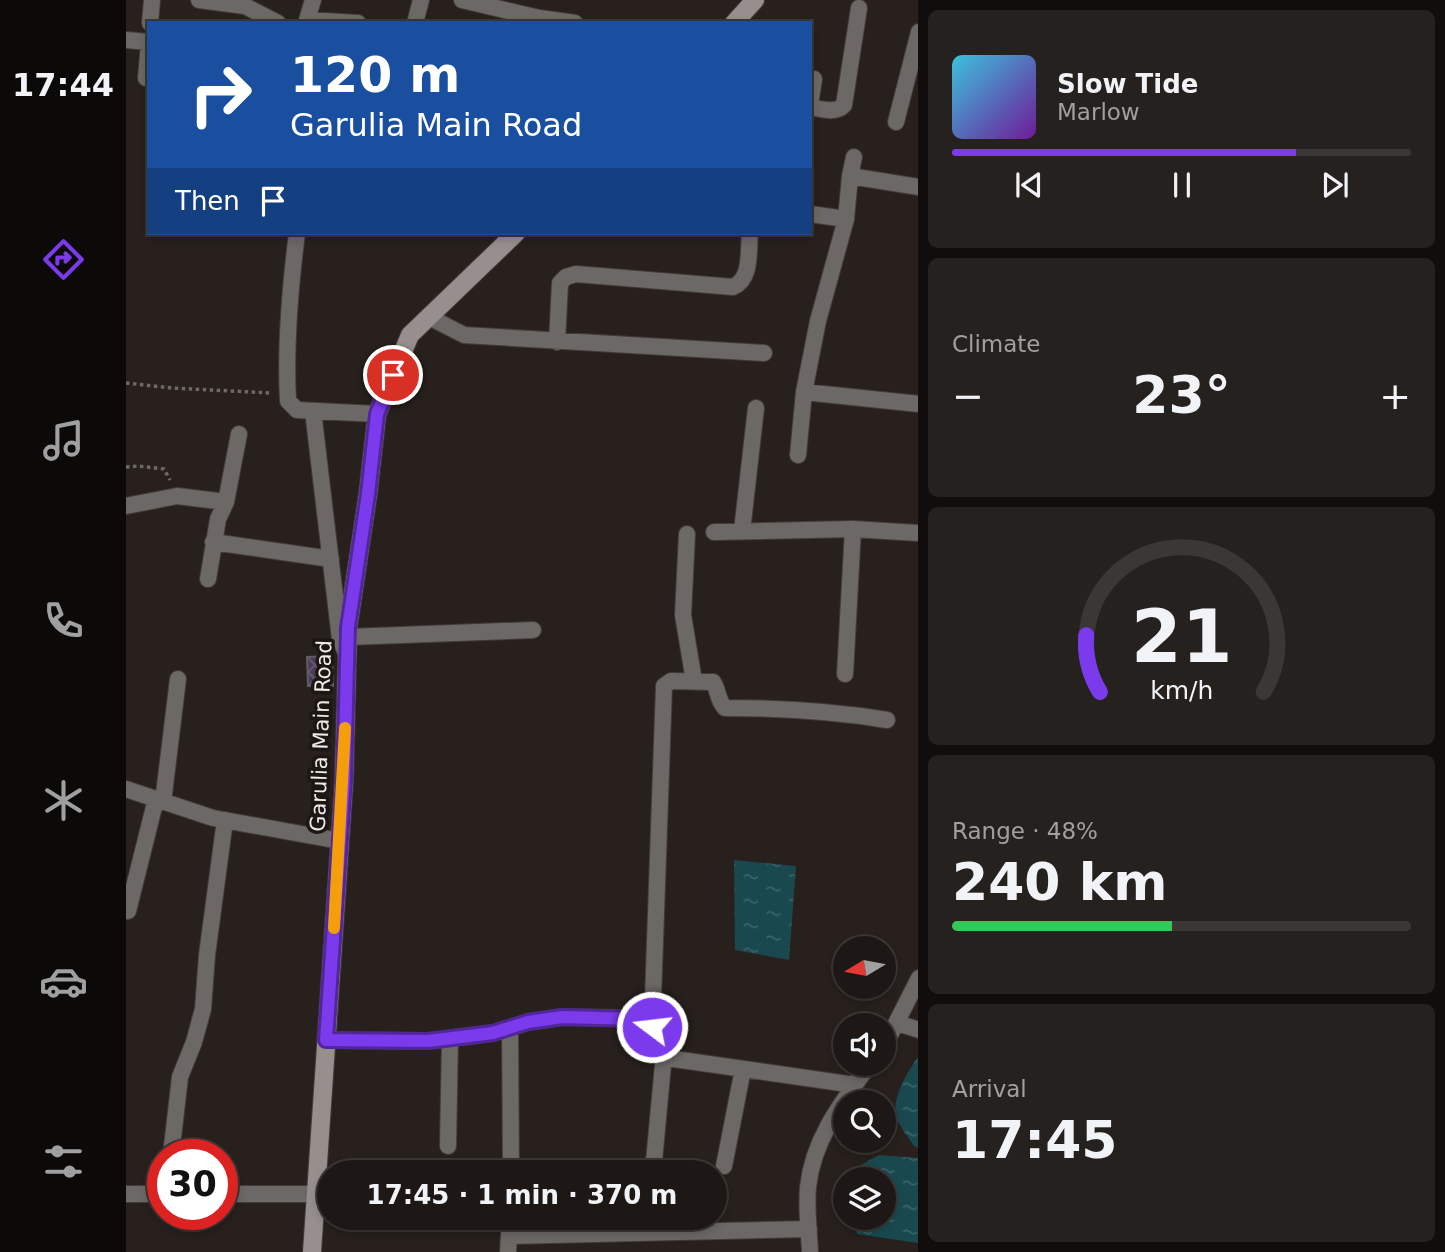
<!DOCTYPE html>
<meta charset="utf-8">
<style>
:root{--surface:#1d1816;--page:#25211f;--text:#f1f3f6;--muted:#a0a0a1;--line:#3b3735;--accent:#7c3aed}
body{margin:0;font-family:"DejaVu Sans",sans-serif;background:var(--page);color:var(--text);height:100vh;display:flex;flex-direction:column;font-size:26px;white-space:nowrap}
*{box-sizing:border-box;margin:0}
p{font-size:23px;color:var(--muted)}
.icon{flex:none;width:38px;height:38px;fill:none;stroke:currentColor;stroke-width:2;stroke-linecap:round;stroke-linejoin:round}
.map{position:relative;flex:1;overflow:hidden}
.panel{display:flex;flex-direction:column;gap:10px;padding:10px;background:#100d0c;width:527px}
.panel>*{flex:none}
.guide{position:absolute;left:21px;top:21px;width:665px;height:214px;border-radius:0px;box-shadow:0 4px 10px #0003,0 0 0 2px var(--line);background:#1a4fa0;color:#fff;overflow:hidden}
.needle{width:46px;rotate:260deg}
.fabs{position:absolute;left:707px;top:936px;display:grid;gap:14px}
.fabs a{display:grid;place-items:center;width:63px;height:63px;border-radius:50%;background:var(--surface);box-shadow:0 4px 10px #0003,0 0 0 2px var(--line);font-size:35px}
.speed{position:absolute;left:21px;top:1139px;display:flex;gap:14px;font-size:35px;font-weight:700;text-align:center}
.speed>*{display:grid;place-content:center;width:91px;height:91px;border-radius:50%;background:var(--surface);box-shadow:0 4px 10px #0003,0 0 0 2px var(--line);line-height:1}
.speed .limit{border:10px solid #d22;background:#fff;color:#111}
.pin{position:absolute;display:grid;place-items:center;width:60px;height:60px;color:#fff;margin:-30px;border:4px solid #fff;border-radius:50%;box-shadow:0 2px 7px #0007}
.me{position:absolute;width:77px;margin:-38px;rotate:285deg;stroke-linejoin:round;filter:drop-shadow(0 0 5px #0008)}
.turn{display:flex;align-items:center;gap:24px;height:147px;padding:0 28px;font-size:32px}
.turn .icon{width:91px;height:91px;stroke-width:2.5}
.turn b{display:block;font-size:49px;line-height:60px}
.then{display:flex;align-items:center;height:66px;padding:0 28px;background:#0003;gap:14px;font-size:26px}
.big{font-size:52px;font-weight:700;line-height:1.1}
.panel .card{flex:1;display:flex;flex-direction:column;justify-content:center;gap:10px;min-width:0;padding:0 24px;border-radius:10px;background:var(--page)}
.panel .dial{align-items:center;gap:0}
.dial svg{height:182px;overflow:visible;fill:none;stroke:var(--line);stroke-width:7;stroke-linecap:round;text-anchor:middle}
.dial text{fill:var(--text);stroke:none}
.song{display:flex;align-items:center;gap:21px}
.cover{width:84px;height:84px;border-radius:10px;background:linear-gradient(135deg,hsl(190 70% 55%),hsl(280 70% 35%))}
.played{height:7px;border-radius:4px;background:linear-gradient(90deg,var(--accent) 75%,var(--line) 75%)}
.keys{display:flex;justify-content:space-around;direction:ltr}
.heat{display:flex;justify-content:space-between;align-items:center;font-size:38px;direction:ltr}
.charge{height:10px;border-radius:5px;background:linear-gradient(90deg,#34c759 48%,var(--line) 0)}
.trip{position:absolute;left:191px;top:1160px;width:410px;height:70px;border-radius:35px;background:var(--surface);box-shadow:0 4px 10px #0003,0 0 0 2px var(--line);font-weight:700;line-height:70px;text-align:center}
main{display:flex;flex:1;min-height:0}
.tab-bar{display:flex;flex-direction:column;width:126px;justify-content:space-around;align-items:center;background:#0c0a09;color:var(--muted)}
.tab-bar .icon{width:49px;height:49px}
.tab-bar .current{color:var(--accent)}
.tab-bar b{font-size:32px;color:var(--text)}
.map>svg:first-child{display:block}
.water{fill:url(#water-ripples)}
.building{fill:url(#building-cross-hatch);stroke:#5f5c63;stroke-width:2}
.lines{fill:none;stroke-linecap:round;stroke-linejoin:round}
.street-casing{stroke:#433c39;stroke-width:18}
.secondary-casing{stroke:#433c39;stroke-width:20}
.path{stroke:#6e6966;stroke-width:3.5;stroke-dasharray:3.5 3.5;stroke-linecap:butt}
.street{stroke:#6c6866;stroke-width:16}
.secondary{stroke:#968f8d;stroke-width:18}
.route-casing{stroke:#51269a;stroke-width:18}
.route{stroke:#7c3aed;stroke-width:12}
.slow{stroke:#f59e0b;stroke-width:12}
.labels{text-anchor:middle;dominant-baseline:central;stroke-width:7;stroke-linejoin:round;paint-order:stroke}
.street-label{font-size:21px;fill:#efebe8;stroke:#1d1714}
</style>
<main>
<nav class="tab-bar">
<b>17:44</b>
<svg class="icon current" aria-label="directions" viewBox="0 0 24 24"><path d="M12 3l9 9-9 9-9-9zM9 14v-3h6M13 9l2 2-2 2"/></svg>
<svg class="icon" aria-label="music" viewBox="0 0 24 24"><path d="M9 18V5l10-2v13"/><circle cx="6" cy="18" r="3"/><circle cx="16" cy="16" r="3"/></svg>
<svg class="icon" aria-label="phone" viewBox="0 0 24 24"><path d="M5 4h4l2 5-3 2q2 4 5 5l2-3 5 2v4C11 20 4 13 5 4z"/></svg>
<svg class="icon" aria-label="climate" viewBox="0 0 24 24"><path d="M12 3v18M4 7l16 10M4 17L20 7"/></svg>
<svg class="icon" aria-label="car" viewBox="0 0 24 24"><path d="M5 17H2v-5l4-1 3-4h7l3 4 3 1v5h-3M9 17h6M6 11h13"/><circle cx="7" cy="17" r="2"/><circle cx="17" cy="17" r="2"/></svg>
<svg class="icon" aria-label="filters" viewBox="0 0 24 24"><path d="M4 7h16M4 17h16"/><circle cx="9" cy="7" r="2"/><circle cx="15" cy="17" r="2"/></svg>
</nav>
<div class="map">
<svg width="793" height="1252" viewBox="0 0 793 1252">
<defs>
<pattern id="water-ripples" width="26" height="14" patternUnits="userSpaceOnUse" patternTransform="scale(1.75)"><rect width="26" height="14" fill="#19494f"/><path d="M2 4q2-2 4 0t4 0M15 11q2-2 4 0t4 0" fill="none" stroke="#3b6368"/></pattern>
<pattern id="building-cross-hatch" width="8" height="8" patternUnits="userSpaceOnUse" patternTransform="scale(1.75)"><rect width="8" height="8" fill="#4b3c59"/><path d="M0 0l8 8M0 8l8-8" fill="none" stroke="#655871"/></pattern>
</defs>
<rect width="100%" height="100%" fill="#27201d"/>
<path class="water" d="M608,860l62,6 -7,94 -54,-10z
M792,1057v91l-4,-2c-5,-8 -16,-21 -18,-30 -4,-19 12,-45 22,-59z
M753,1155l39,3v85l-61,-9 -1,-16h28v-38l-29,-1 2,-12z"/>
<path class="building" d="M206,656l1,30h-25l-1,-29z"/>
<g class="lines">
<g class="street-casing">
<path id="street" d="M73,0l46,6 33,17
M336,0l77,18 36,5
M181,20l51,3
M24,23l2,-23
M180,23l7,-23
M289,23l6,-23
M0,40l23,2
M20,78l3,-34
M684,105l4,-26
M684,107c11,2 26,7 34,-2l15,-97
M770,122l23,-90
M724,176l69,11
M684,214l36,5
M171,233c-7,55 -12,112 -9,168l9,9 80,4
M303,317l35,18 300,18
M431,342l3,-59 6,-6 10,-3 157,13c19,-8 15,-36 17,-54
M678,392l115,12
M187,411l27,228 6,14
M672,455l6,-63 14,-71 28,-102 4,-43 4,-19
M0,506l51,-10 49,6
M616,531l14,-123
M588,532l139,-3 66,4
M561,534l-4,81 11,66
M87,542l118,17
M82,579l10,-60 8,-17 13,-68
M222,637l185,-7
M719,674l8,-145
M0,789l87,29 127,23
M37,802l15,-123
M2,911l28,-112
M771,1023l22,7
M526,1027l12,-341 7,-5 42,1c6,9 4,18 12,26 54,0 108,3 162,12
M384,1028l1,144
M200,1040l102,1 65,-8 35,-11 34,-5 57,1 18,1 15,8 15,31 188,27
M758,1047l35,-69
M322,1146l2,-108
M45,1155l9,-78 14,-35 9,-33 4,-54 18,-135
M598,1166l19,-97
M527,1172l11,-118
M0,1194h37
M96,1194h93
M383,1236l300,-7
M382,1252l2,-34
M684,1252c-1,-21 -4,-44 -2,-65 5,-48 34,-85 62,-123"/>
</g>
<g class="secondary-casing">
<path id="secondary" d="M608,23l21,-23
M186,1252l32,-471 4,-154 20,-133 9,-80 33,-79 106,-102"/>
</g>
<path class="path" d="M0,383l46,5 99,5
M0,467l12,-1 26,3 6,11"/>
<use href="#street" class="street"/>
<use href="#secondary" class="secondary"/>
</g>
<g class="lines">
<g class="route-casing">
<path id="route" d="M267,375l-16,39 -9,80 -20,133 -4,154 -18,259 102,1 65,-8 35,-11 34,-5 75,2 15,8"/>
</g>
<use href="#route" class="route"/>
<path class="slow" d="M208,928l11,-200"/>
</g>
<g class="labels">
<g class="street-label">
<text transform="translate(195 736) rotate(-88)">Garulia Main Road</text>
</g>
</g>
</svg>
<div class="fabs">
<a><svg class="needle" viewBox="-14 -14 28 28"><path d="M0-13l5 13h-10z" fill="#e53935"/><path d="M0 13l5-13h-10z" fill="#a0a0a1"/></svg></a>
<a><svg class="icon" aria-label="sound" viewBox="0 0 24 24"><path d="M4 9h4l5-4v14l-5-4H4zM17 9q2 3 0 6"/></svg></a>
<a><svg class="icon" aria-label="search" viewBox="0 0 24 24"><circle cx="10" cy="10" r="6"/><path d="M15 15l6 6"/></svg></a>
<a><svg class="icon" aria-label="layers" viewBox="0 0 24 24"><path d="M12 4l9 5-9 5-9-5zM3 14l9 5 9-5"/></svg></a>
</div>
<div class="speed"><div class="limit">30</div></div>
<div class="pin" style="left:267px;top:375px;background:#d93025"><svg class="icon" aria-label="arrive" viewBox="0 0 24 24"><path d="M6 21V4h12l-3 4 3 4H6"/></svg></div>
<svg class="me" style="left:526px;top:1027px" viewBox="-20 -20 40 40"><circle r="17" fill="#7c3aed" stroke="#fff" stroke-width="3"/><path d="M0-11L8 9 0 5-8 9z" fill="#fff"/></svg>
<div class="trip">17:45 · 1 min · 370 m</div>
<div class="guide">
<div class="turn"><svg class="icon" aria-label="right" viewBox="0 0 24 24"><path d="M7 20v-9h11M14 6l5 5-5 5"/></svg><div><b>120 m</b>Garulia Main Road</div></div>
<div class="then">Then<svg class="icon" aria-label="arrive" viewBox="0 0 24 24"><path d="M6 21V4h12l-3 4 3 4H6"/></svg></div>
</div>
</div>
<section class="panel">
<div class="card">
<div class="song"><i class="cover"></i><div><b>Slow Tide</b><p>Marlow</p></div></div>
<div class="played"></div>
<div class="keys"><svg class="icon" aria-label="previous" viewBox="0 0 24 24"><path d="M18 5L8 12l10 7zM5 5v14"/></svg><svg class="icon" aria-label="pause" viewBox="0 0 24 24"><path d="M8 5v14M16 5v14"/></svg><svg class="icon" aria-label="next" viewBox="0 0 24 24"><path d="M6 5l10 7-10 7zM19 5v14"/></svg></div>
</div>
<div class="card"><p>Climate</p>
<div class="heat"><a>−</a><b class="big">23°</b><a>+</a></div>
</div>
<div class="card dial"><svg viewBox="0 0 100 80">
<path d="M14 69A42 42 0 1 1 86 69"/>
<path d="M14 69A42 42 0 0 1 8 44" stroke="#7c3aed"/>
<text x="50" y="56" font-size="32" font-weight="700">21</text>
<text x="50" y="72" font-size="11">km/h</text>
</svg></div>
<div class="card"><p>Range · 48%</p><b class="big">240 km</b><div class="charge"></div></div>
<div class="card"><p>Arrival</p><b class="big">17:45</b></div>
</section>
</main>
